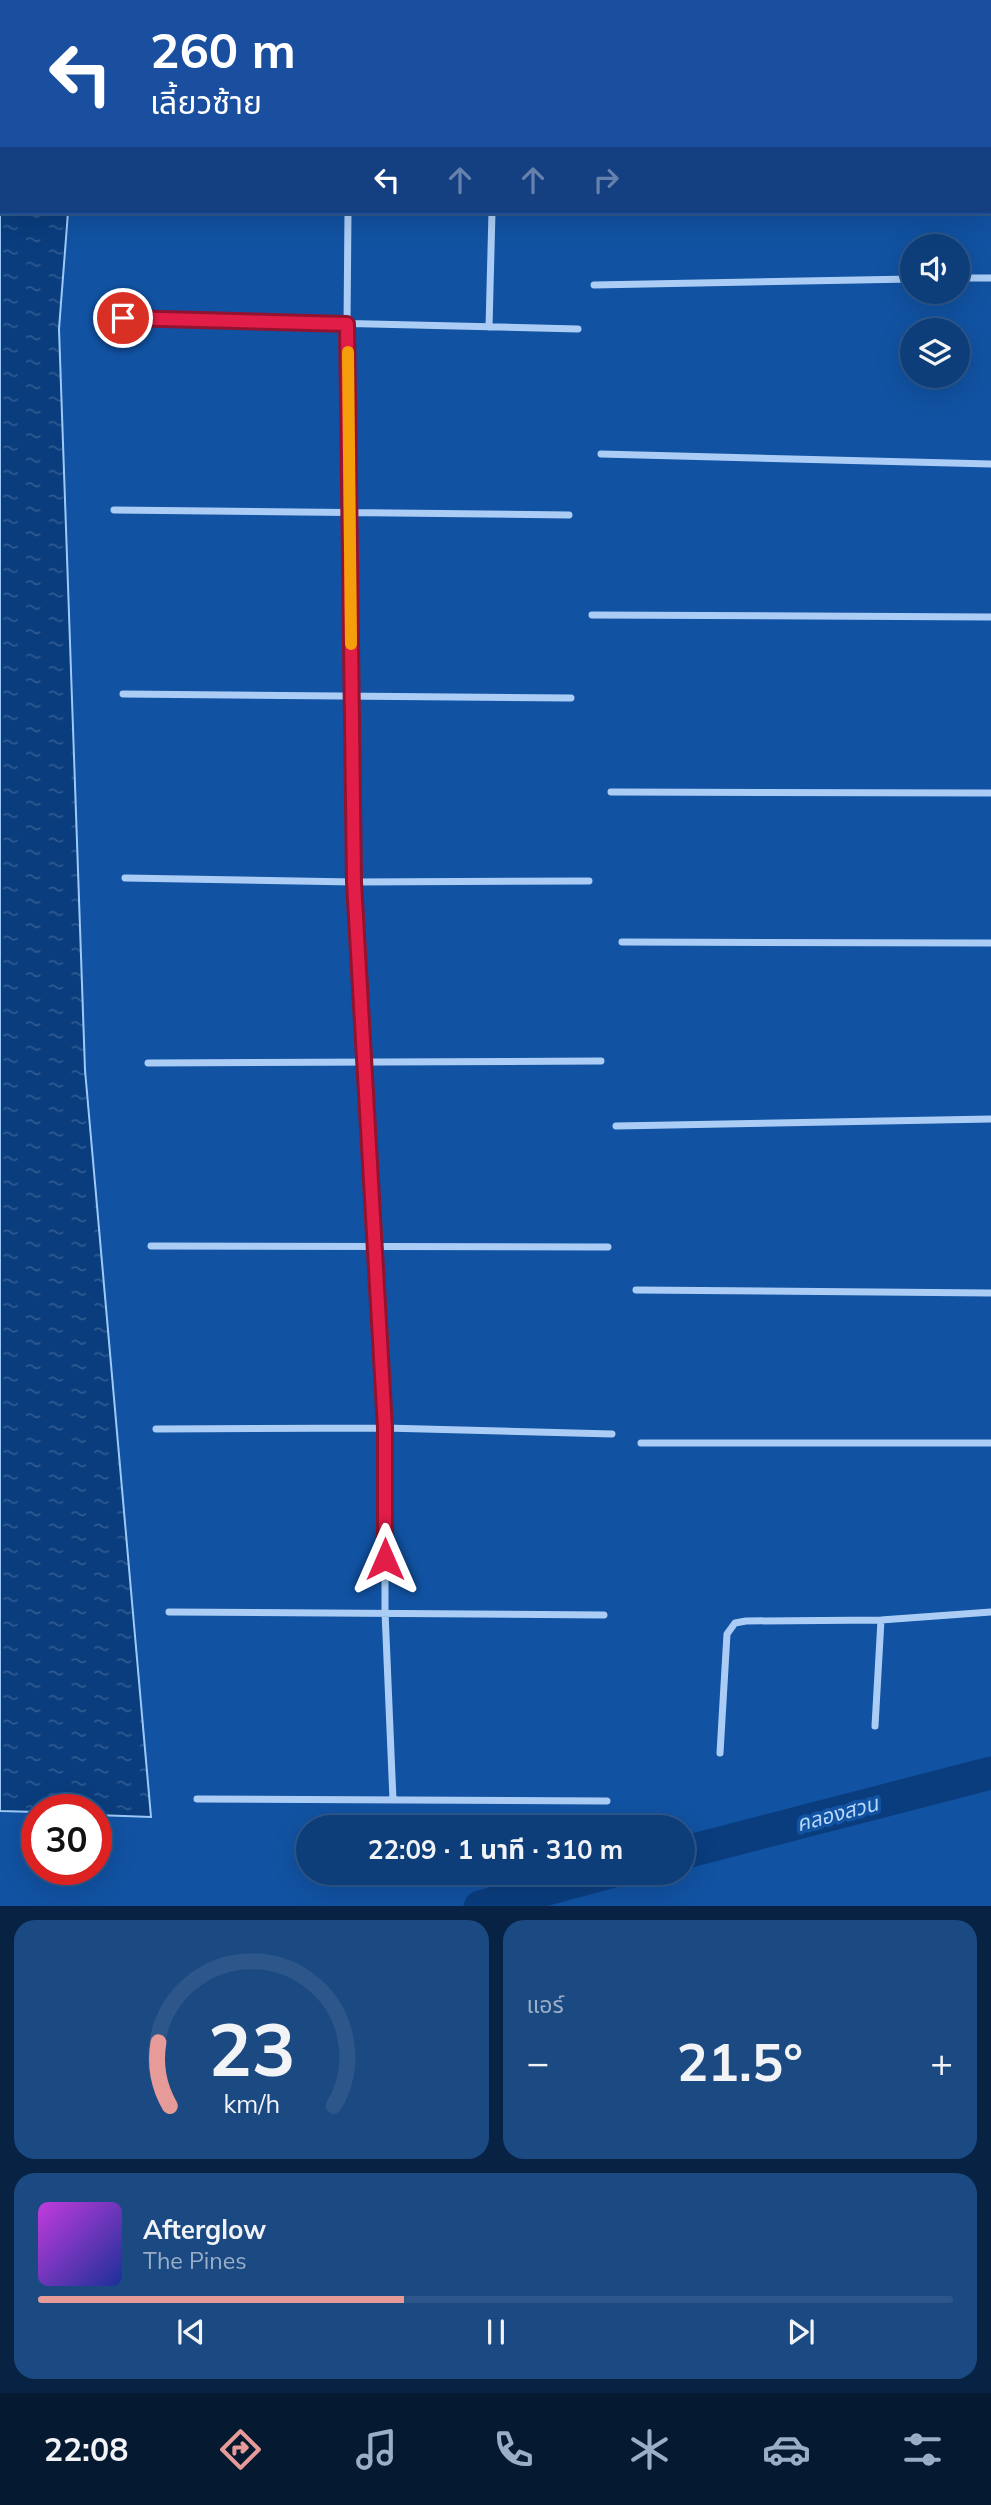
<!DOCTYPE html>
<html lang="th">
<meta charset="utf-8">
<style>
:root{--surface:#0d3e7a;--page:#1b4981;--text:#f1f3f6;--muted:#9aaec7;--line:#2d578b;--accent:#e69b98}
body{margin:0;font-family:Mulish,"Noto Sans Thai",sans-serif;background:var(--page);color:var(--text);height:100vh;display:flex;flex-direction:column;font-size:26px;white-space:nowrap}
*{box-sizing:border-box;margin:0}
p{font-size:23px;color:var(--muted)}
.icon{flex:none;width:38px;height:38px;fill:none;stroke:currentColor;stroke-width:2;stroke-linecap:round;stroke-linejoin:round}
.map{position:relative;height:1906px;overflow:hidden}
.details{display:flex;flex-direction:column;gap:14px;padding:14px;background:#072243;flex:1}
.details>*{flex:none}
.guide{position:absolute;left:0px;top:0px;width:992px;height:214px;box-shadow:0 7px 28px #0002,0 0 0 2px var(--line);background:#1a4fa0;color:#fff;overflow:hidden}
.tools{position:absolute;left:900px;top:234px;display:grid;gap:14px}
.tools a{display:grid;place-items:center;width:70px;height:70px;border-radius:50%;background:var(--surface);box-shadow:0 7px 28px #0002,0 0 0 2px var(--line);font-size:35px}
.speed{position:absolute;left:21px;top:1794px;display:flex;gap:14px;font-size:35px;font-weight:700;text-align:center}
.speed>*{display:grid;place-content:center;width:91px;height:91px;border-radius:50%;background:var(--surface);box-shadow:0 7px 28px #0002,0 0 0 2px var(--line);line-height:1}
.speed .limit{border:10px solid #d22;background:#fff;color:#111}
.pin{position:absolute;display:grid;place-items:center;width:60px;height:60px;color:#fff;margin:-30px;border:4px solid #fff;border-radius:50%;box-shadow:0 2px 7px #0007}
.me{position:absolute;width:77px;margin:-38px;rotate:0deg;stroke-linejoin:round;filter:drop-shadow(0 0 5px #0008)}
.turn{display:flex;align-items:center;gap:24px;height:147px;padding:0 35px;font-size:32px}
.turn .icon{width:91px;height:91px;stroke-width:2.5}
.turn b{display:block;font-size:49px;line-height:60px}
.lanes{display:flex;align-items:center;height:66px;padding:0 35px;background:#0003;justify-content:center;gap:35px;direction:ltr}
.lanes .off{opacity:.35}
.big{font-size:52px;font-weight:700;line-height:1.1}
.details .card{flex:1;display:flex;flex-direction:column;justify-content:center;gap:10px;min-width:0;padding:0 24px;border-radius:21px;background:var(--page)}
.details .dial{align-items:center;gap:0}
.dial svg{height:182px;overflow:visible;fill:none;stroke:var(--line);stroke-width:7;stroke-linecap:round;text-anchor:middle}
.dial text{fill:var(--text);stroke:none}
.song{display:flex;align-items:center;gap:21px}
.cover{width:84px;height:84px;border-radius:10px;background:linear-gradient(135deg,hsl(290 70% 55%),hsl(230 70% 35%))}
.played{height:7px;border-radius:4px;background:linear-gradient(90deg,var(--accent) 40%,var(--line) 40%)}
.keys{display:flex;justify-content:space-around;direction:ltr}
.heat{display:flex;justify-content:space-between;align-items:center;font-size:38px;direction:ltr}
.details .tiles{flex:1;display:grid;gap:14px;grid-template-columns:1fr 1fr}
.card:last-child{grid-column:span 2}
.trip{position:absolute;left:296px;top:1815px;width:399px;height:70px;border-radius:35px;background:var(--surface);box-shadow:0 7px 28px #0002,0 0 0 2px var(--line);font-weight:700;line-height:70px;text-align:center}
.dock{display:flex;height:112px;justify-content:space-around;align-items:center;background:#051931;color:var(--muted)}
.dock .icon{width:49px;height:49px}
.dock .current{color:var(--accent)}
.dock b{font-size:32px;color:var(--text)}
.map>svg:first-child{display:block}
.water{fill:url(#water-ripples);stroke:#9cc9f8;stroke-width:2}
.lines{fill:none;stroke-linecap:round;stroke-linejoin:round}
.canal{stroke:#0a3d7e;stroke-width:33}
.minor{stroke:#abcdf5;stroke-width:7}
.route-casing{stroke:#92132f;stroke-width:18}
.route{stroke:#e11d48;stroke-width:12}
.slow{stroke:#f59e0b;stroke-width:12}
.labels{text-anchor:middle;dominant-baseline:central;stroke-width:7;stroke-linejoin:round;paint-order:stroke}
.water-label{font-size:21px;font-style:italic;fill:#b7d8fb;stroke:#1152a2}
</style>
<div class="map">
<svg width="991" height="1907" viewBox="0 0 991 1907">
<defs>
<pattern id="water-ripples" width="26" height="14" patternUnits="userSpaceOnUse" patternTransform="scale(1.75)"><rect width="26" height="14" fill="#0a3d7e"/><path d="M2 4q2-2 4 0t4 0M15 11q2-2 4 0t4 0" fill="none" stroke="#2f5a91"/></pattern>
</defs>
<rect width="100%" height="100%" fill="#1152a2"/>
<path class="water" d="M0,0h84l-82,2v210h66l-9,117 26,741 66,747 -55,-2v-5h-59v2l-37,-1z"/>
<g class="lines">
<path class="canal" d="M682,1853l309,-80
M480,1907l130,-35"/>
<path class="minor" d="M973,0v2
M336,2v-2
M377,2v-2
M990,28l1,1
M990,101h1
M348,212l-1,112 7,558 31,546v184l8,188
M957,278h34
M594,285l318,-6
M123,318l455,11
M489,327l3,-115
M601,454l390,10
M114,510l455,5
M592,615l399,2
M123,694l448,4
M611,792l380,1
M125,878l229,4 235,-1
M622,942l369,1
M148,1063l453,-2
M616,1126l375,-7
M151,1246l457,1
M636,1290l355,3
M156,1429l229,-1 227,6
M641,1443h350
M169,1612l435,3
M875,1726l6,-106
M720,1753l7,-119 8,-11 11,-2 135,-1 110,-8
M197,1799l410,2"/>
</g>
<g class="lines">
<g class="route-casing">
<path id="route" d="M123,318l224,6 7,558 31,546v131"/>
</g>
<use href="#route" class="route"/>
<path class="slow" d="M348,352l3,292"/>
</g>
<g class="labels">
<g class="water-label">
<text transform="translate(837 1813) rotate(-15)">คลองสวน</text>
</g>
</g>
</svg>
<div class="tools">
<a><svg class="icon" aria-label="sound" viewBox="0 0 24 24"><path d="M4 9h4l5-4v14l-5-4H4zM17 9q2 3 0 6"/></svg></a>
<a><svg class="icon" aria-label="layers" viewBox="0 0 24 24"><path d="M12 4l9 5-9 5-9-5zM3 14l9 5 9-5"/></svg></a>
</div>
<div class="speed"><div class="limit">30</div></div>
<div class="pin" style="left:123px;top:318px;background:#d93025"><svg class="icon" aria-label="arrive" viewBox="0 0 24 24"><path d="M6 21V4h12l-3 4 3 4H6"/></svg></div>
<svg class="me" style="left:385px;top:1559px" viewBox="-20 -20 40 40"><path d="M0-17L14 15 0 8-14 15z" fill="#e11d48" stroke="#fff" stroke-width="4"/></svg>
<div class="trip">22:09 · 1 นาที · 310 m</div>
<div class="guide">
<div class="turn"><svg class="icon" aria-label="left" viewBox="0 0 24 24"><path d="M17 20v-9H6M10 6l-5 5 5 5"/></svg><div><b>260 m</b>เลี้ยวซ้าย</div></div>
<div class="lanes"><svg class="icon" aria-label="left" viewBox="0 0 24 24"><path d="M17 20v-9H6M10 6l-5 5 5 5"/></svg><svg class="icon off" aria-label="ahead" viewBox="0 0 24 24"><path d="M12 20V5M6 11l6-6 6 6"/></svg><svg class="icon off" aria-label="ahead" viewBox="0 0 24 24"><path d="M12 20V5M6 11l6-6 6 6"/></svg><svg class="icon off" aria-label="right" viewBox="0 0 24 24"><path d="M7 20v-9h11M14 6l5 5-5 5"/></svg></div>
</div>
</div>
<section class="details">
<div class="tiles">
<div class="card dial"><svg viewBox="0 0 100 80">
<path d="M14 69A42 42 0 1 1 86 69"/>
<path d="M14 69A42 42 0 0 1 9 41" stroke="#e69b98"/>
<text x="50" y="56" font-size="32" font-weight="700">23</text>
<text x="50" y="72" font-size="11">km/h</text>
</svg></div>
<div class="card"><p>แอร์</p>
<div class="heat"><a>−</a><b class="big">21.5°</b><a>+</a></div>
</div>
<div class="card">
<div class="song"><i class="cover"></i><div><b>Afterglow</b><p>The Pines</p></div></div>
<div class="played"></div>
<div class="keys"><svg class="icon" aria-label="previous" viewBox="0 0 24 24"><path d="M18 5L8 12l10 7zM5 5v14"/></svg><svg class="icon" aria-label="pause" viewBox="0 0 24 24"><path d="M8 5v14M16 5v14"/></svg><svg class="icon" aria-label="next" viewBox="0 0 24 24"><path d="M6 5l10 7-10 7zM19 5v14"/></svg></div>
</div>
</div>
</section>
<nav class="dock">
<b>22:08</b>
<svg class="icon current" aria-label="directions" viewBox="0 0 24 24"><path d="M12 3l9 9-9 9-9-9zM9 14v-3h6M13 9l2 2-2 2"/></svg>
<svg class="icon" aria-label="music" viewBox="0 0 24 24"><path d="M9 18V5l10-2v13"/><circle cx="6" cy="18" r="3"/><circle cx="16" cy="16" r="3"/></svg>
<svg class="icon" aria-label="phone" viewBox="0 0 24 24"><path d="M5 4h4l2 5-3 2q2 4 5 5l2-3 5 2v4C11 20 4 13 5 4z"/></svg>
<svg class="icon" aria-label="climate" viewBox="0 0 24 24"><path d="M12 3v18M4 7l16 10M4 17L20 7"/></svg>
<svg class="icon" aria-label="car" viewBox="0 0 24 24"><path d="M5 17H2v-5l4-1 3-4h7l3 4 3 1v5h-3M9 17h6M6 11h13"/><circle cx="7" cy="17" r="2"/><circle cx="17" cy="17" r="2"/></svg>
<svg class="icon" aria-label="filters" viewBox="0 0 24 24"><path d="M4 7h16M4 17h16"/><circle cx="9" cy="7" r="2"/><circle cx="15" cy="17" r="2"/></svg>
</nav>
